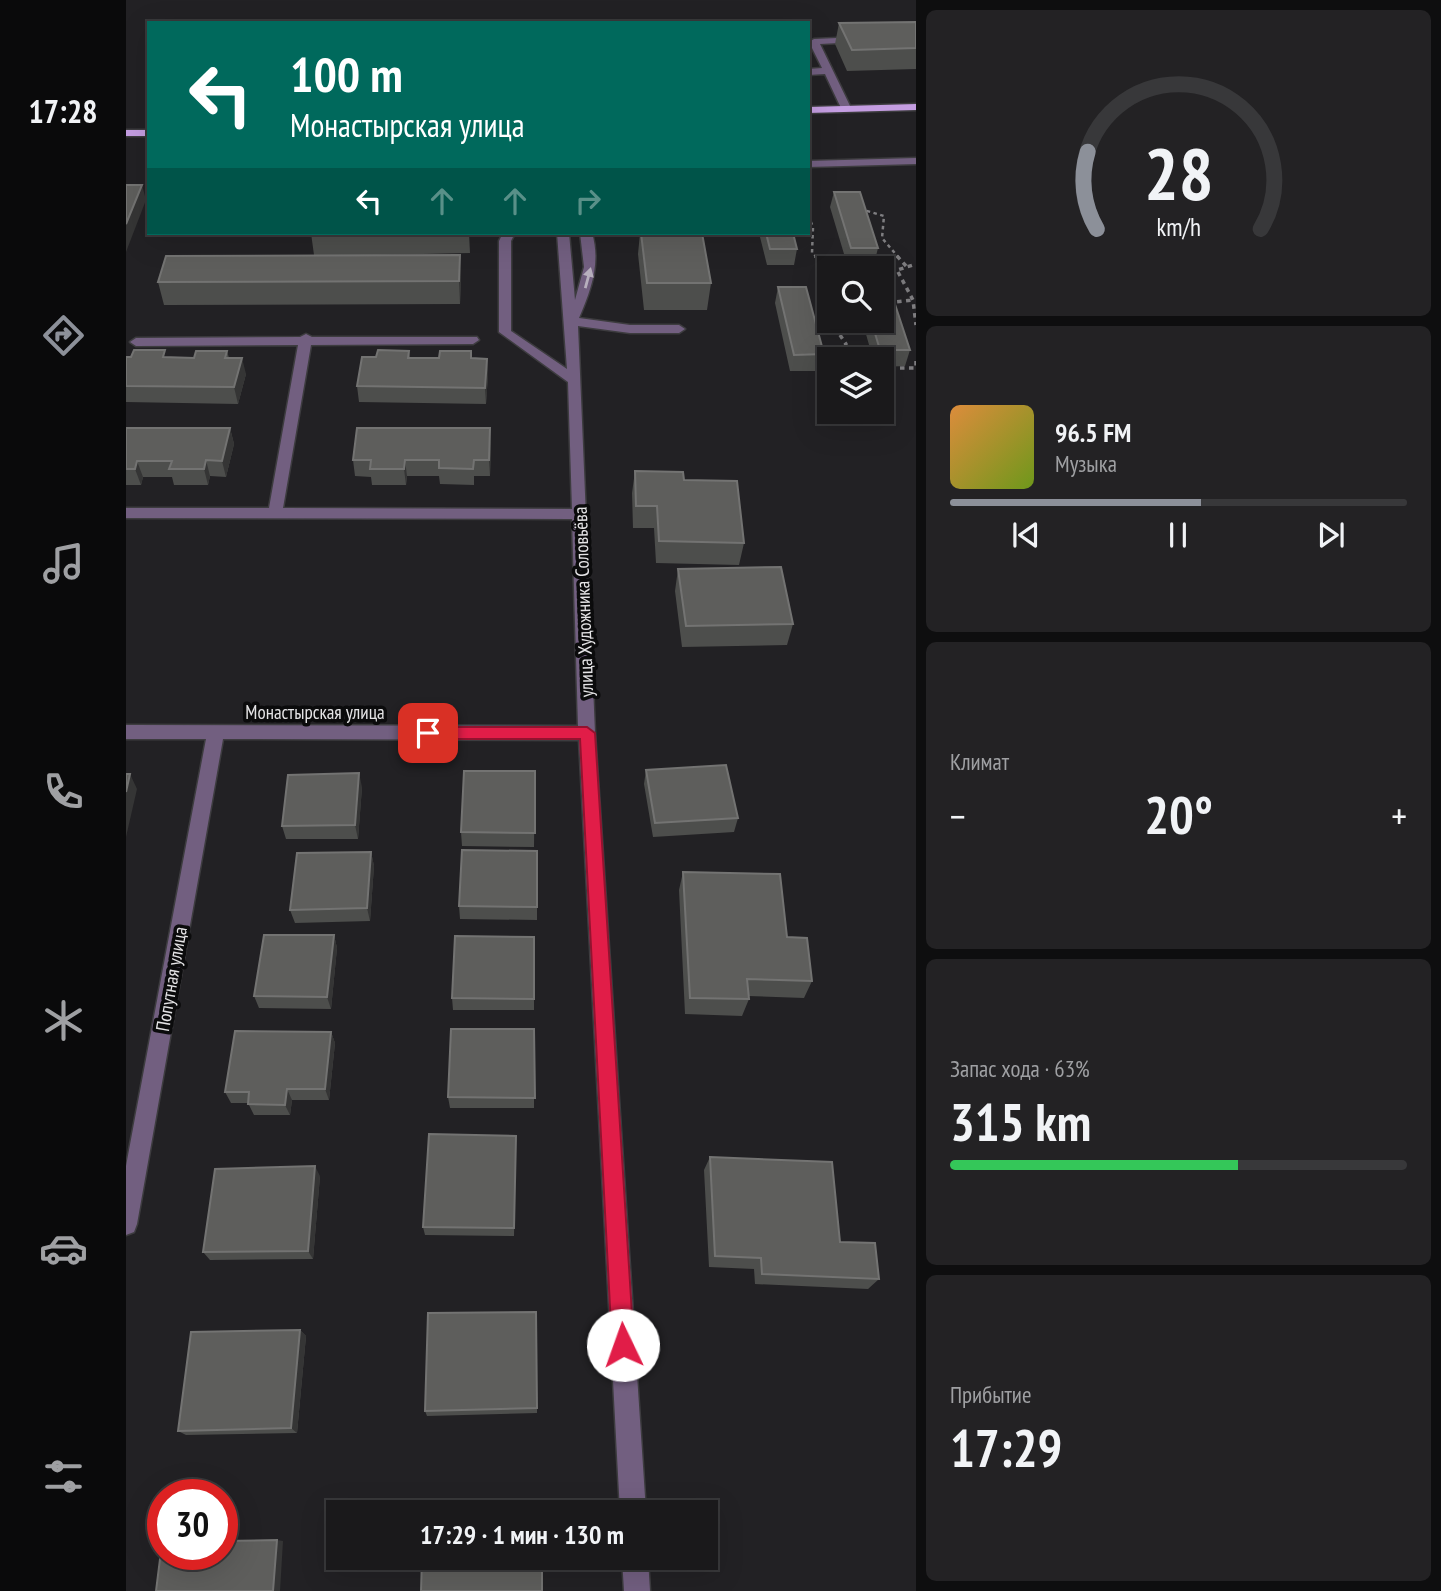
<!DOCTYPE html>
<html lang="ru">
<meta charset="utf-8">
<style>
:root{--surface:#1a191b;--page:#232224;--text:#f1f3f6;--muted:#9fa0a3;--line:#38383a;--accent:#8c9099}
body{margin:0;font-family:"PT Sans Narrow",sans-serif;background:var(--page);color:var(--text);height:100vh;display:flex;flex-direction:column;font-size:26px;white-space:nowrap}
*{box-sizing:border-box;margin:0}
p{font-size:23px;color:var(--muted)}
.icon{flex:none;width:38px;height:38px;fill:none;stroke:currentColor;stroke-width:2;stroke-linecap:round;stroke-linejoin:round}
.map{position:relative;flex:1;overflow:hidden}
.details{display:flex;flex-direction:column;gap:10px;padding:10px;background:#0e0e0f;width:525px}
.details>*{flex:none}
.top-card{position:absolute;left:21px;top:21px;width:663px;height:214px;border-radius:0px;box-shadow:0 7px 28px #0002,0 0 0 2px var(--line);background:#00695c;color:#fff;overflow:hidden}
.buttons{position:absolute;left:691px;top:256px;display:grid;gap:14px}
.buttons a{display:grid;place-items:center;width:77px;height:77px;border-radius:0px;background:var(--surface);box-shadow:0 7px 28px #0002,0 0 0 2px var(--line);font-size:35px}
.speed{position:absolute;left:21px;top:1479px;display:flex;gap:14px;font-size:35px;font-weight:700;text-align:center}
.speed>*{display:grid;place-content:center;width:91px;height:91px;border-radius:50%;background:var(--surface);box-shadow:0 7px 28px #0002,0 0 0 2px var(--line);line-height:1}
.speed .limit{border:10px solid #d22;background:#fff;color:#111}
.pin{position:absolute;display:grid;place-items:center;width:60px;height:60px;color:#fff;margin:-30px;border-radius:14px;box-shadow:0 4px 10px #0006}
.me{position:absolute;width:77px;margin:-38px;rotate:357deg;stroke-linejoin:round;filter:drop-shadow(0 0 5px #0008)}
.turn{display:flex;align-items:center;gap:24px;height:147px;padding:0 28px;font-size:32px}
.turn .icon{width:91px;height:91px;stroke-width:2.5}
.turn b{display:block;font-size:49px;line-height:60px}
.lanes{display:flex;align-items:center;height:66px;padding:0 28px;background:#0003;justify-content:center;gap:35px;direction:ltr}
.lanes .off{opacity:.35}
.big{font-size:52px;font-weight:600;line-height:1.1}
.details .widget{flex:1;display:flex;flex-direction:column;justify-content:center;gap:10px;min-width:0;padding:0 24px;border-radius:10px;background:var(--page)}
.details .dial{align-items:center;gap:0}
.dial svg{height:182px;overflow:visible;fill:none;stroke:var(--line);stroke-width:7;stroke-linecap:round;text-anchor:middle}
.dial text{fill:var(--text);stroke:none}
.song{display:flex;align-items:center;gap:21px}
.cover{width:84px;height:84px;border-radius:10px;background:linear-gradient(135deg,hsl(30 70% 55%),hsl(80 70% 35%))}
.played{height:7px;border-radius:4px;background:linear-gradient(90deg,var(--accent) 55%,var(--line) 55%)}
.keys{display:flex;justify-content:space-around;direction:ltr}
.heat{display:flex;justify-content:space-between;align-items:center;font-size:38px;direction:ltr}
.charge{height:10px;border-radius:5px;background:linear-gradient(90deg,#34c759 63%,var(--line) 0)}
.trip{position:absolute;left:200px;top:1500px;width:392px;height:70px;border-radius:0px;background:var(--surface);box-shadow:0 7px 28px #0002,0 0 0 2px var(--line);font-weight:600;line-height:70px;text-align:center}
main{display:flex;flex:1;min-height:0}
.tabs{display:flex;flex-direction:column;width:126px;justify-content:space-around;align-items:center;background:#0a0a0b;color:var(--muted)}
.tabs .icon{width:49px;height:49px}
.tabs .current{color:var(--accent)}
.tabs b{font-size:32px;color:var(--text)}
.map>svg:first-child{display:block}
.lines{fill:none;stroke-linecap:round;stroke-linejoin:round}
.minor-casing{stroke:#3d3c3f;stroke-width:3}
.major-casing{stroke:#3d3c3f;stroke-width:3}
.path-far1{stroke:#7f7e81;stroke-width:2.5;stroke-dasharray:3.5 3.5;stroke-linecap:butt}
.path{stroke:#7f7e81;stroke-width:3.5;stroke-dasharray:4.5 4.5;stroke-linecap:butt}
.minor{fill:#725f80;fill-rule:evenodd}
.major{fill:#c49de1;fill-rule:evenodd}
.wall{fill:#4d4e4c}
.shaded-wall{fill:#353535}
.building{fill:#5e5e5c;stroke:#737372;stroke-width:2}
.oneway{fill:#b7afbd}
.route{fill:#e11d48;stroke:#92132f;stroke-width:2}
.labels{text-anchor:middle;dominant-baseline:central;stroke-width:7;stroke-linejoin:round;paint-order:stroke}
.street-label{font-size:19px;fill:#e5e4e6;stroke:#0b0b0c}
</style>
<main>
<nav class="tabs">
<b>17:28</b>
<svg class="icon current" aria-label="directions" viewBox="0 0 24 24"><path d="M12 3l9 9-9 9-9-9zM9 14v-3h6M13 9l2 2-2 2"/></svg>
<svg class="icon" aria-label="music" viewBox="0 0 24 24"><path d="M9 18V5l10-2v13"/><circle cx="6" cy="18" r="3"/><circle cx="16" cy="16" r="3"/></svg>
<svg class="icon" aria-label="phone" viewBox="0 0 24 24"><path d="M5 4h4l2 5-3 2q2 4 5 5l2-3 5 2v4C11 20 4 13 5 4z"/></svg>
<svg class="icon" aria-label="climate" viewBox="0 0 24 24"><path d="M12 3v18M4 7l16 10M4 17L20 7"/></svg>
<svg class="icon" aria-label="car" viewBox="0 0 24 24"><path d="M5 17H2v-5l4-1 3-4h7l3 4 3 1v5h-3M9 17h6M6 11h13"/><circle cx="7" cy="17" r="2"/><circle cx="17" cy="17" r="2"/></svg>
<svg class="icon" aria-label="filters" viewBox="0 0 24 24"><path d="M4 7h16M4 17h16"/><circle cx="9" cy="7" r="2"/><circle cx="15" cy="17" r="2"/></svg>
</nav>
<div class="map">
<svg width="790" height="1591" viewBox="0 0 790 1591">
<rect width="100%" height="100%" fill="#222124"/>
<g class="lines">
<g class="minor-casing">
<path id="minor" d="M735,37l2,2 -5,3 -38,2 31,64 -5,3 -5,-3 -16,-34 -17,1v-6l14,-1 -13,-26 5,-3z
M790,158v6l-108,3v-6z
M377,233h12l-4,8v90l56,38 -10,-136h12l6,67 9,-33 -4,-34h12c9,30 -1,57 -13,85l51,7h49l6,4 -6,4h-49l-52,-7 17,407 51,779h-26l-41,-772 -356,-1 -86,485 -3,8 -8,3v-69l80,-427h-80v-14l452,1 -6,-207 -446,-1v-10h143l29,-163 -162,1 -6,-4 6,-4 164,-1 6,-3 6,3h165l2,3 -6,4 -162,1 -28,163 289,1 -4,-127 -69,-50v-91z
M496,1558h26l2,33h-26z"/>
</g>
<g class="major-casing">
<path id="major" d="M790,104v6l-108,3v-6z
M0,130h23v6h-23z"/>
</g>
<path class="path-far1" d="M737,206l1,4 20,6 -2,22 17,20
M682,215l5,12 -1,26 6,5"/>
<path class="path" d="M689,256l15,12
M771,256l10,11
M717,264l2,4
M772,272l15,28 3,25
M756,275l34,-11
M756,296l9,1 3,5 18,-2
M704,300l-3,12 3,8
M704,320l16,24 -7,15
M704,361l-5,1 5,6
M790,361v5
M756,368h34"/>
<use href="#minor" class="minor"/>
<use href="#major" class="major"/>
</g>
<path class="wall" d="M790,22v47l-69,2 -12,-27 4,-21z
M708,192l44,56 -4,16h-27l-17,-57z
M185,233h158l1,20 -93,2 84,22 -1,27 -296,1 -6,-23 156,-27z
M514,233h62l9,50 -4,27h-63l-6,-56z
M633,233h34l4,16 -3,16h-27z
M652,287l46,67 -4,17h-30l-15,-68z
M736,320h20l28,30 -5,16 -23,1v-8h-9z
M101,351l2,7 17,16 -8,30 -112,-2v-45l68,1z
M283,351l1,7h29l32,-7 1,7 15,1 1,16 -2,29 -127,-2 -2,-16 19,-29z
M0,428h104l4,16 -8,33 -16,-1 -2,9h-34l-2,-8h-29l-2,8h-15z
M365,444l-1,32h-16v9l-34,-1 -1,-8h-32l-1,9h-34l-1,-8 -16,-1 -2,-16z
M509,471l49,9 60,63 -5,22 -83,-2 -2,-35h-21l-1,-35z
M552,569l115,55 -6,21 -105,2 -7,-56z
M520,770l92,48 -4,14 -81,5 -9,-53z
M409,771l-1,76 -72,-1 -1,-14z
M236,787l-4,52h-72l-4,-13z
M411,851v69l-77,-1 -1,-13z
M245,852l3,14 -4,55 -75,2 -5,-13z
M557,872l104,65 25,44 -8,17 -56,-2 1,3 -7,17 -57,-2 -6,-124z
M208,935l3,13 -6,61 -72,-1 -5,-12z
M408,937v73h-81l-1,-12z
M408,1029v79h-84l-2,-11z
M205,1032l4,11 -6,57h-37l-2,15h-36l-6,-12h-17l-6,-11z
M390,1136l-2,100 -89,-1 -2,-8z
M584,1157l130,85 39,37 -11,10 -113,-5 -1,-15 -45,-2 -5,-97z
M194,1176l-7,83 -103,1 -7,-8z
M174,1330l6,6 -9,97 -111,2 -8,-4z
M411,1408v5l-110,3 -2,-5z"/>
<path class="shaded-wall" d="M16,185l4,15 -20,52v-28z
M334,255l1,22 -1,27 -1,-23z
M116,358l4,16 -8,30 -4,-17z
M361,359l1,16 -2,29 -1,-16z
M104,428l4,16 -8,33 -4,-16z
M364,428l1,16 -1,32 -1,-16z
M80,460l4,16 -2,9 -4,-16z
M279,460l2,16 -1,9 -2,-16z
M11,461l6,16 -2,8 -6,-16z
M233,773l3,14 -4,52 -3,-14z
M4,774l7,15 -11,48v-45z
M245,852l3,14 -4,55 -3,-13z
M208,935l3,13 -6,61 -4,-12z
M205,1032l4,11 -6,57 -4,-11z
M161,1089l5,11 -2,15 -5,-10z
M189,1166l5,10 -7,83 -5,-8z
M174,1330l6,6 -9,97 -6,-5z
M151,1540l6,1 -3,50h-7z"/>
<path class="building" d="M790,22v26l-64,2 -13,-27z
M0,185h16l-16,39z
M708,192h26l18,56h-27z
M185,233h69l-69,1z
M515,233h61l9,50h-64z
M640,233h27l4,16h-27z
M334,255l-1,26 -301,1 8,-26z
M756,283h6l22,67h-30l-9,-30h11z
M652,287h28l18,67 -30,1z
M8,350h31l-2,7 31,1 2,-7h31l-2,7h17l-8,29 -108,-1v-29h5z
M252,350l31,1 -1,7h31l1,-7h31v7l16,1 -2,29 -128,-2 5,-29h14z
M0,428h104l-8,33 -16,-1 -2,9h-35l3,-8h-35l-2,8h-9z
M231,428h133l-1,32h-15l-1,9 -34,-1v-8h-34l-1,9h-34l1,-9h-18z
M509,471l48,1 1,8 53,1 7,62 -85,-2 -2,-35h-21z
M655,567l12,57 -107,2 -8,-57z
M600,765l12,53 -83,5 -9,-53z
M338,771h71v62l-74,-1z
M233,773l-4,52 -73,1 6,-51z
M0,774h4l-4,18z
M336,850l75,1v56l-78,-1z
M245,852l-4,56 -77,2 7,-57z
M557,872l97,2 7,63 20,1 5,43 -65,-2 2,20 -59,-1z
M138,935h70l-7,62 -73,-1z
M329,936l79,1v62l-82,-1z
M325,1029h83l1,69 -87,-1z
M109,1031l96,1 -6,57h-38l-2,16 -37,-1 1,-12h-24z
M303,1134l87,2 -2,92 -91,-1z
M584,1157l122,5 8,80 35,1 4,36 -117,-5 -1,-16 -46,-2z
M189,1166l-7,85 -105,1 12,-83z
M410,1312l1,96 -112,3 3,-98z
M174,1330l-9,98 -113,3 13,-99z
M414,1500v12h-117l1,-9z
M151,1540l-4,51h-117l6,-48 1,11h59v-13z
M296,1558h120v33h-121z"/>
<defs><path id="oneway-solid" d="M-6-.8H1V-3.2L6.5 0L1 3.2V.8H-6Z" transform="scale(1.75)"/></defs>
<use class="oneway" href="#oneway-solid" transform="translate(462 278) rotate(-75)"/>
<path class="route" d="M302,727h159l8,6 39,612 -3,8 -8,3 -8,-3 -3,-8 -32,-606h-152l-7,-6z"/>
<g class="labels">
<g class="street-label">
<text transform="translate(457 602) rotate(-92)">улица Художника Соловьёва</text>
<text x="189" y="712">Монастырская улица</text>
<text transform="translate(45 979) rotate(-80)">Попутная улица</text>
</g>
</g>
</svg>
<div class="buttons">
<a><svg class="icon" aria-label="search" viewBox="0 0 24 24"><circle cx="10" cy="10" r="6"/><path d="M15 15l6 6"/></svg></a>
<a><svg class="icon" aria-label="layers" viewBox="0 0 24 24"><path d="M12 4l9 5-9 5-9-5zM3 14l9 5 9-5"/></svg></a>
</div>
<div class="speed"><div class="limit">30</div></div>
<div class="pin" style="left:302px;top:733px;background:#d93025"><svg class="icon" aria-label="arrive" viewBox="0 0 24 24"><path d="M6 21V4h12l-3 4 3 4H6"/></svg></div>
<svg class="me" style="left:497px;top:1345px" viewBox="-20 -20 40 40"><circle r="19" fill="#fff"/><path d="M0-13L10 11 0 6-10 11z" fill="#e11d48"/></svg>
<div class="trip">17:29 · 1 мин · 130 m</div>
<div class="top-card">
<div class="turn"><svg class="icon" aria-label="left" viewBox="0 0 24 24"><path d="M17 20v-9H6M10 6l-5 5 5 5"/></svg><div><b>100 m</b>Монастырская улица</div></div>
<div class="lanes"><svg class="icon" aria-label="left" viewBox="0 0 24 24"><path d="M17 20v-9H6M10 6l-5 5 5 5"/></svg><svg class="icon off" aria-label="ahead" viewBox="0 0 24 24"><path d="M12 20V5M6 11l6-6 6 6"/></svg><svg class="icon off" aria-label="ahead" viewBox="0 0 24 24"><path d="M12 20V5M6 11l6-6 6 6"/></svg><svg class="icon off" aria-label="right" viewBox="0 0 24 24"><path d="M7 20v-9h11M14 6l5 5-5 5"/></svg></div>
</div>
</div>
<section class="details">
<div class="widget dial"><svg viewBox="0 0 100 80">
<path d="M14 69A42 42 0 1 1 86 69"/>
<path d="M14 69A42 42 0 0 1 10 35" stroke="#8c9099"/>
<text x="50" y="56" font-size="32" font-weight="700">28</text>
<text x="50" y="72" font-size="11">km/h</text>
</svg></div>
<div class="widget">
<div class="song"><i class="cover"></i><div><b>96.5 FM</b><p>Музыка</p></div></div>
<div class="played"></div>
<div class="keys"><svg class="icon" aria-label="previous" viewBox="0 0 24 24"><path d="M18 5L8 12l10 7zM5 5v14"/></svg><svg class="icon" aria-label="pause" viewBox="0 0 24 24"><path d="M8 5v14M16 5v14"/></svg><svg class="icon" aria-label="next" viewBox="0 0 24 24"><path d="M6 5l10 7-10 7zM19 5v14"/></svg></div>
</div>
<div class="widget"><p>Климат</p>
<div class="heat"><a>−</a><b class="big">20°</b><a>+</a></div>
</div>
<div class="widget"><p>Запас хода · 63%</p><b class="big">315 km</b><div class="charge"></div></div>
<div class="widget"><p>Прибытие</p><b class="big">17:29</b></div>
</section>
</main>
